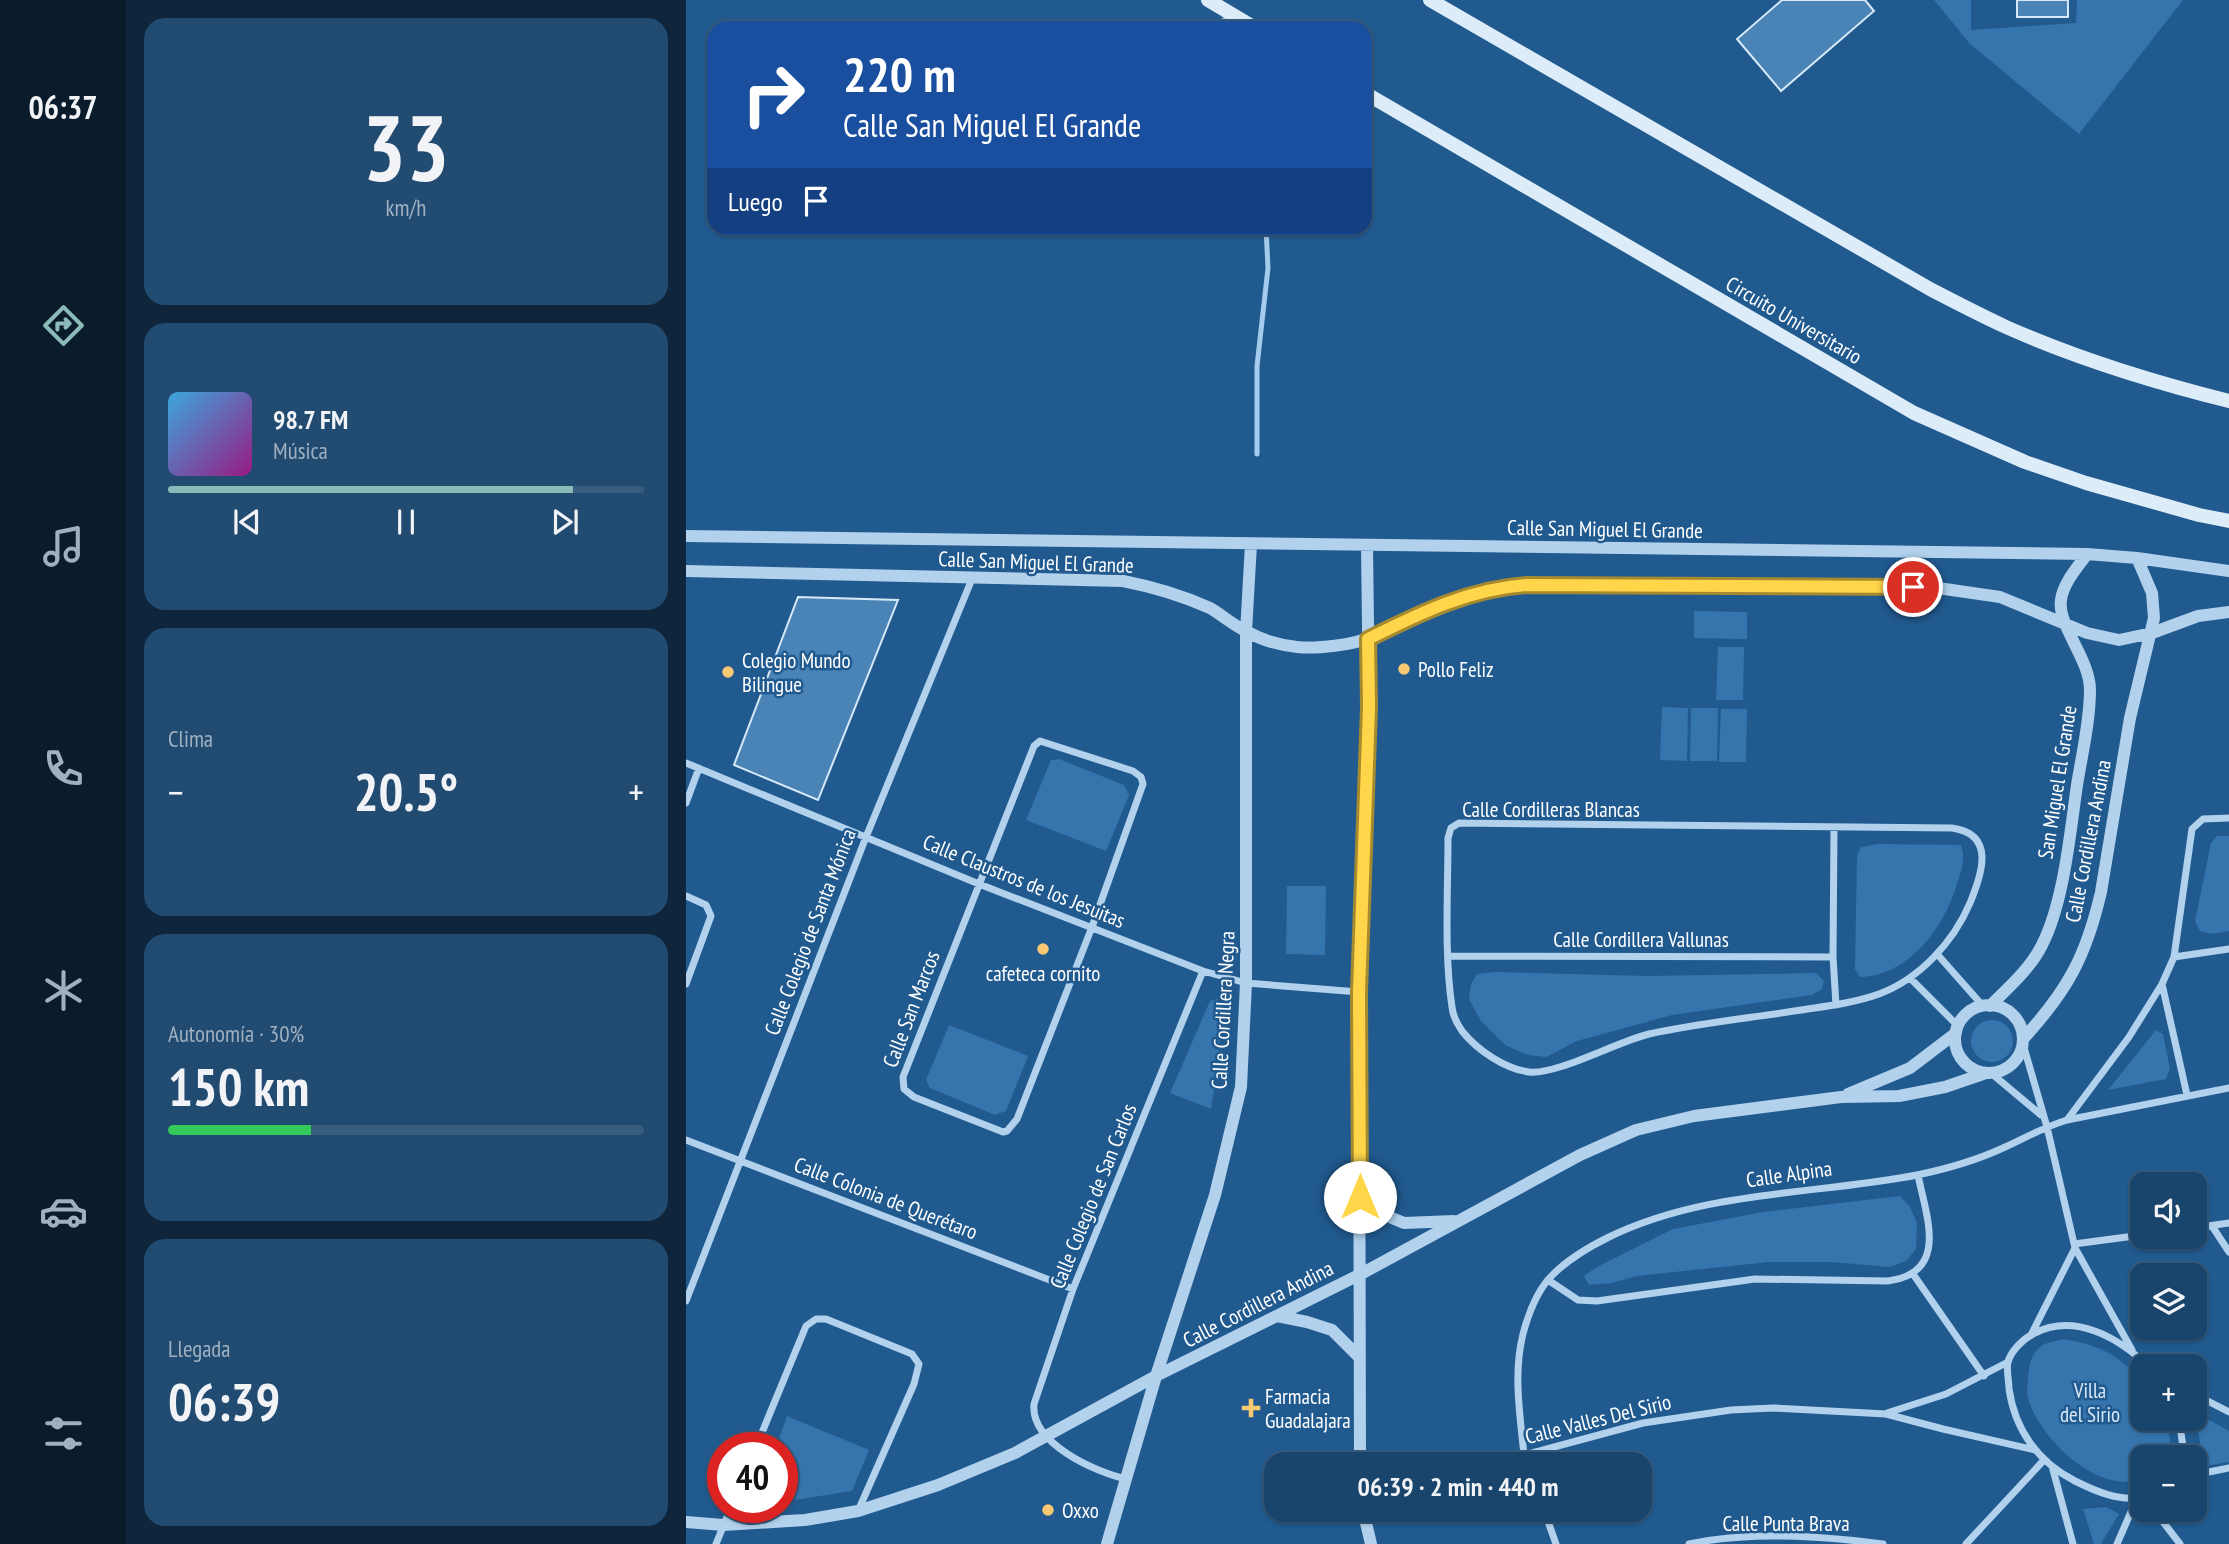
<!DOCTYPE html>
<html lang="es">
<meta charset="utf-8">
<style>
:root{--surface:#19446b;--page:#224b71;--text:#f1f3f6;--muted:#9fb0c1;--line:#375c7e;--accent:#8bbbb9}
body{margin:0;font-family:"PT Sans Narrow",sans-serif;background:var(--page);color:var(--text);height:100vh;display:flex;flex-direction:column;font-size:26px;white-space:nowrap}
*{box-sizing:border-box;margin:0}
p{font-size:23px;color:var(--muted)}
.icon{flex:none;width:38px;height:38px;fill:none;stroke:currentColor;stroke-width:2;stroke-linecap:round;stroke-linejoin:round}
.map{position:relative;flex:1;overflow:hidden}
.panel{display:flex;flex-direction:column;gap:18px;padding:18px;background:#0e253b;width:560px}
.panel>*{flex:none}
.hud{position:absolute;left:21px;top:21px;width:665px;height:214px;border-radius:21px;box-shadow:0 2px 5px #0004,0 0 0 2px var(--line);background:#1a4fa0;color:#fff;overflow:hidden}
.fabs{position:absolute;left:1444px;top:1172px;display:grid;gap:14px}
.fabs a{display:grid;place-items:center;width:77px;height:77px;border-radius:14px;background:var(--surface);box-shadow:0 2px 5px #0004,0 0 0 2px var(--line);font-size:35px}
.speed{position:absolute;left:21px;top:1432px;display:flex;gap:14px;font-size:35px;font-weight:700;text-align:center}
.speed>*{display:grid;place-content:center;width:91px;height:91px;border-radius:50%;background:var(--surface);box-shadow:0 2px 5px #0004,0 0 0 2px var(--line);line-height:1}
.speed .limit{border:10px solid #d22;background:#fff;color:#111}
.pin{position:absolute;display:grid;place-items:center;width:60px;height:60px;color:#fff;margin:-30px;border:4px solid #fff;border-radius:50%;box-shadow:0 2px 7px #0007}
.me{position:absolute;width:77px;margin:-38px;rotate:0deg;stroke-linejoin:round;filter:drop-shadow(0 0 5px #0008)}
.turn{display:flex;align-items:center;gap:24px;height:147px;padding:0 21px;font-size:32px}
.turn .icon{width:91px;height:91px;stroke-width:2.5}
.turn b{display:block;font-size:49px;line-height:60px}
.then{display:flex;align-items:center;height:66px;padding:0 21px;background:#0003;gap:14px;font-size:26px}
.big{font-size:52px;font-weight:600;line-height:1.1}
.panel .widget{flex:1;display:flex;flex-direction:column;justify-content:center;gap:10px;min-width:0;padding:0 24px;border-radius:21px;background:var(--page)}
.panel .dial{align-items:center;gap:0}
.dial b{font-size:91px;line-height:1}
.song{display:flex;align-items:center;gap:21px}
.cover{width:84px;height:84px;border-radius:10px;background:linear-gradient(135deg,hsl(200 70% 55%),hsl(310 70% 35%))}
.played{height:7px;border-radius:4px;background:linear-gradient(90deg,var(--accent) 85%,var(--line) 85%)}
.keys{display:flex;justify-content:space-around;direction:ltr}
.heat{display:flex;justify-content:space-between;align-items:center;font-size:38px;direction:ltr}
.charge{height:10px;border-radius:5px;background:linear-gradient(90deg,#34c759 30%,var(--line) 0)}
.trip{position:absolute;left:578px;top:1452px;width:388px;height:70px;border-radius:21px;background:var(--surface);box-shadow:0 2px 5px #0004,0 0 0 2px var(--line);font-weight:600;line-height:70px;text-align:center}
main{display:flex;flex:1;min-height:0}
.tab-bar{display:flex;flex-direction:column;width:126px;justify-content:space-around;align-items:center;background:#0a1b2b;color:var(--muted)}
.tab-bar .icon{width:49px;height:49px}
.tab-bar .active{color:var(--accent)}
.tab-bar b{font-size:32px;color:var(--text)}
.map>svg:first-child{display:block}
.green{fill:#3574ad}
.lines{fill:none;stroke-linecap:round;stroke-linejoin:round}
.stream{stroke:#a5cced;stroke-width:5}
.building{fill:#4a83b6;stroke:#d7e9f9;stroke-width:2}
.minor{stroke:#b1d1ec;stroke-width:7}
.tertiary{stroke:#b1d1ec;stroke-width:12}
.secondary{stroke:#ddecf9;stroke-width:14}
.route-casing{stroke:#a68a30;stroke-width:18}
.route{stroke:#ffd54a;stroke-width:12}
.poi-dot{fill:#f9c873;stroke:#215a8f;stroke-width:2.5}
.labels{text-anchor:middle;dominant-baseline:central;stroke-width:5;stroke-linejoin:round;paint-order:stroke}
.street-label{font-size:21px;fill:#fff;stroke:#215a8f}
.poi-label{font-size:21px;fill:#fff;stroke:#215a8f;text-anchor:start}
.park-label{font-size:21px;fill:#d7e9f9;stroke:#215a8f}
</style>
<main>
<nav class="tab-bar">
<b>06:37</b>
<svg class="icon active" aria-label="directions" viewBox="0 0 24 24"><path d="M12 3l9 9-9 9-9-9zM9 14v-3h6M13 9l2 2-2 2"/></svg>
<svg class="icon" aria-label="music" viewBox="0 0 24 24"><path d="M9 18V5l10-2v13"/><circle cx="6" cy="18" r="3"/><circle cx="16" cy="16" r="3"/></svg>
<svg class="icon" aria-label="phone" viewBox="0 0 24 24"><path d="M5 4h4l2 5-3 2q2 4 5 5l2-3 5 2v4C11 20 4 13 5 4z"/></svg>
<svg class="icon" aria-label="climate" viewBox="0 0 24 24"><path d="M12 3v18M4 7l16 10M4 17L20 7"/></svg>
<svg class="icon" aria-label="car" viewBox="0 0 24 24"><path d="M5 17H2v-5l4-1 3-4h7l3 4 3 1v5h-3M9 17h6M6 11h13"/><circle cx="7" cy="17" r="2"/><circle cx="17" cy="17" r="2"/></svg>
<svg class="icon" aria-label="filters" viewBox="0 0 24 24"><path d="M4 7h16M4 17h16"/><circle cx="9" cy="7" r="2"/><circle cx="15" cy="17" r="2"/></svg>
</nav>
<section class="panel">
<div class="widget dial"><b>33</b><p>km/h</p></div>
<div class="widget">
<div class="song"><i class="cover"></i><div><b>98.7 FM</b><p>Música</p></div></div>
<div class="played"></div>
<div class="keys"><svg class="icon" aria-label="previous" viewBox="0 0 24 24"><path d="M18 5L8 12l10 7zM5 5v14"/></svg><svg class="icon" aria-label="pause" viewBox="0 0 24 24"><path d="M8 5v14M16 5v14"/></svg><svg class="icon" aria-label="next" viewBox="0 0 24 24"><path d="M6 5l10 7-10 7zM19 5v14"/></svg></div>
</div>
<div class="widget"><p>Clima</p>
<div class="heat"><a>−</a><b class="big">20.5°</b><a>+</a></div>
</div>
<div class="widget"><p>Autonomía · 30%</p><b class="big">150 km</b><div class="charge"></div></div>
<div class="widget"><p>Llegada</p><b class="big">06:39</b></div>
</section>
<div class="map">
<svg width="1543" height="1544" viewBox="0 0 1543 1544">
<rect width="100%" height="100%" fill="#215a8f"/>
<path class="green" d="M1248,0h37v30l105,-7 1,-23h106l-104,134 -109,-90z
M1008,611l53,1v27l-53,-1z
M1032,647h26l-1,53h-27z
M976,707l26,1 -1,53 -27,-1z
M1005,708h27l-1,53h-27z
M1035,709h26l-1,53h-27z
M373,759l65,26 5,10 -23,56 -80,-31 25,-60z
M1531,836h12v95l-18,3 -11,-3 -5,-10 16,-78z
M1191,844l84,1c5,15 0,27 -5,42 -13,42 -48,89 -96,90l-5,-8 2,-113 4,-9z
M601,886h39l-1,69 -39,-1z
M808,972l153,4 169,-3 8,8 -2,8 -10,6 -140,20 -95,26 -31,16 -18,-2 -23,-10 -24,-24 -12,-22 2,-15 6,-10z
M531,999l5,5 -4,60 -7,45 -41,-16 40,-92z
M1285 1041a21 21 0 1 1 42 0a21 21 0 1 1-42 0Z
M263,1025l79,31 -22,55 -11,4 -65,-27 -4,-8z
M1470,1030l7,4 7,35 -4,10 -58,11z
M1214,1196l10,11 7,16 -1,26 -10,12 -16,6 -59,-5h-62l-132,14 -25,7 -23,2 -5,-9 13,-9 76,-38 90,-17z
M1378,1339c37,7 51,14 78,41v39h24l4,21 -3,18h-25v21c-44,17 -107,-44 -115,-85 0,-5 1,-12 1,-16 1,-14 3,-25 15,-33 5,-3 15,-4 21,-6z
M1509,1412l34,19v31l-32,5 3,-25z
M101,1416l82,34 -17,41 -70,11v-55h-6z
M1420,1507l13,7 -18,30h-7l-11,-35z"/>
<g class="lines">
<path class="stream" d="M538,20l1,8
M571,454v-88l11,-98 -2,-40"/>
</g>
<path class="building" d="M1096,0h83l9,11 -93,80 -44,-52z
M1331,0h51v17h-51z
M112,597l100,3 -80,200 -84,-35z"/>
<g class="lines">
<path class="minor" d="M354,741l93,30 8,6 2,7 -51,143 -75,192 -10,12 -4,1 -89,-35 -10,-8 -1,-12 131,-331z
M0,763l293,121 224,87 43,12 113,9
M0,803l13,-35
M773,823l493,5c44,6 30,46 18,75 -17,40 -51,76 -91,91 -25,9 -52,12 -78,16 -50,8 -102,13 -152,24 -33,8 -92,41 -120,38 -24,-3 -52,-22 -67,-41 -5,-7 -9,-15 -10,-24 -8,-53 -4,-115 -4,-169l3,-10z
M1148,828l-1,129 3,48
M0,896l20,9 5,11 -25,68
M1251,954l46,52
M763,956l384,1
M1488,957l55,-8
M1224,978l48,48
M1476,984l25,111
M1337,1044l24,83 28,121 57,102
M1305,1073l50,42
M1381,1120l62,-83 33,-53 12,-27 18,-128 11,-10 26,-1
M0,1140l387,149
M1526,1226l17,26
M1508,1228l35,-5
M1388,1244l68,-9
M1227,1274l71,102
M862,1280l30,20 19,1 158,-22 133,2c62,-8 38,-65 30,-106
M0,1301l180,-464 106,-258
M1345,1335l44,-87
M1508,1394l35,18
M1201,1413l59,-19 62,-32
M1493,1419l4,28 -3,11
M70,1447l50,-121 10,-7h10l86,35 7,10 -5,20 -56,127
M802,1465l155,-42 88,-13 42,-2 113,6 57,15 92,21
M841,1465l-3,-10c-4,-40 -11,-82 -1,-121 5,-19 12,-38 24,-53 16,-19 38,-32 60,-43 97,-48 207,-43 310,-63 29,-6 60,-15 86,-27 22,-10 41,-21 64,-28l162,-32
M1366,1466l21,78
M1508,1475l35,-7
M440,1479c-31,-7 -96,-36 -92,-75l39,-115 130,-318
M1456,1497c-22,5 -47,-6 -67,-16 -37,-19 -60,-51 -66,-92 0,-8 -3,-20 -1,-27 3,-11 15,-23 25,-28 41,-22 85,3 116,33
M858,1510l12,34
M1468,1510l26,34
M30,1544l15,-37
M1003,1544c60,-13 134,-8 194,0
M1280,1544l78,-84
M1431,1544l20,-46"/>
<path class="tertiary" d="M0,536l1401,18 50,4 92,13
M0,571l437,10c31,6 58,14 87,27 12,7 23,17 36,23 15,9 33,14 51,16 19,2 57,-2 74,-10 18,-8 35,-18 53,-26 33,-15 67,-23 103,-26l404,2 69,10 87,36 32,7 33,-7 46,-17 31,-4
M1269 1039a34 34 0 1 1 68 0a34 34 0 1 1-68 0Z
M1304,1006c19,-19 40,-37 52,-61 22,-43 28,-112 35,-160 5,-31 13,-64 13,-95 0,-31 -33,-65 -29,-90 2,-17 17,-33 26,-46
M1337,1039c44,-48 63,-82 78,-147l29,-174 24,-100 -2,-25 -15,-35
M1162,1094l62,-26 46,-35
M674,1197l32,21 12,5 50,-2
M591,1316l30,6 25,8 27,27
M674,1465l-1,-473 10,-285 -2,-161
M677,1510l8,34
M0,1522l37,3 82,-5 53,-9 80,-26 77,-32 141,-77 203,-101 221,-120 56,-25 58,-14 147,-19 58,-1 46,-9 41,-14
M421,1544l49,-168 59,-181 26,-108 5,-104v-351l5,-88"/>
<path class="secondary" d="M522,0l47,28
M744,0l500,289c25,13 50,26 76,38 72,32 147,55 223,74
M679,93l549,320 111,49 61,21 113,32 30,6"/>
</g>
<g class="lines">
<g class="route-casing">
<path id="route" d="M674,1197l-1,-205 10,-285 -1,-68c52,-26 101,-50 159,-54l386,2"/>
</g>
<use href="#route" class="route"/>
</g>
<g class="poi-dot">
<circle cx="718" cy="669" r="7"/>
<circle cx="42" cy="672" r="7"/>
<circle cx="357" cy="949" r="7"/>
<path d="M561.5 1397.5h7v7h7v7h-7v7h-7v-7h-7v-7h7z"/>
<circle cx="362" cy="1510" r="7"/>
</g>
<g class="labels">
<g class="street-label">
<text transform="translate(1108 320) rotate(30)">Circuito Universitario</text>
<text transform="translate(919 529) rotate(1)">Calle San Miguel El Grande</text>
<text transform="translate(350 562) rotate(2)">Calle San Miguel El Grande</text>
<text transform="translate(1371 782) rotate(-81)">San Miguel El Grande</text>
<text x="865" y="809">Calle Cordilleras Blancas</text>
<text transform="translate(1402 841) rotate(-79)">Calle Cordillera Andina</text>
<text transform="translate(338 881) rotate(22)">Calle Claustros de los Jesuitas</text>
<text transform="translate(124 932) rotate(-69)">Calle Colegio de Santa Mónica</text>
<text x="955" y="939">Calle Cordillera Vallunas</text>
<text transform="translate(225 1009) rotate(-69)">Calle San Marcos</text>
<text transform="translate(537 1010) rotate(-87)">Calle Cordillera Negra</text>
<text transform="translate(1103 1174) rotate(-8)">Calle Alpina</text>
<text transform="translate(407 1196) rotate(-68)">Calle Colegio de San Carlos</text>
<text transform="translate(200 1198) rotate(21)">Calle Colonia de Querétaro</text>
<text transform="translate(572 1304) rotate(-27)">Calle Cordillera Andina</text>
<text transform="translate(912 1419) rotate(-14)">Calle Valles Del Sirio</text>
<text x="1100" y="1523">Calle Punta Brava</text>
</g>
<g class="poi-label">
<text x="56" y="660">Colegio Mundo<tspan x="56" dy="24">Bilingue</tspan></text>
<text x="732" y="669">Pollo Feliz</text>
<text x="357" y="973" text-anchor="middle">cafeteca cornito</text>
<text x="579" y="1396">Farmacia<tspan x="579" dy="24">Guadalajara</tspan></text>
<text x="376" y="1510">Oxxo</text>
</g>
<g class="park-label">
<text x="1404" y="1390">Villa<tspan x="1404" dy="24">del Sirio</tspan></text>
</g>
</g>
</svg>
<div class="fabs">
<a><svg class="icon" aria-label="sound" viewBox="0 0 24 24"><path d="M4 9h4l5-4v14l-5-4H4zM17 9q2 3 0 6"/></svg></a>
<a><svg class="icon" aria-label="layers" viewBox="0 0 24 24"><path d="M12 4l9 5-9 5-9-5zM3 14l9 5 9-5"/></svg></a>
<a>+</a>
<a>−</a>
</div>
<div class="speed"><div class="limit">40</div></div>
<div class="pin" style="left:1227px;top:587px;background:#d93025"><svg class="icon" aria-label="arrive" viewBox="0 0 24 24"><path d="M6 21V4h12l-3 4 3 4H6"/></svg></div>
<svg class="me" style="left:674px;top:1197px" viewBox="-20 -20 40 40"><circle r="19" fill="#fff"/><path d="M0-13L10 11 0 6-10 11z" fill="#ffd54a"/></svg>
<div class="trip">06:39 · 2 min · 440 m</div>
<div class="hud">
<div class="turn"><svg class="icon" aria-label="right" viewBox="0 0 24 24"><path d="M7 20v-9h11M14 6l5 5-5 5"/></svg><div><b>220 m</b>Calle San Miguel El Grande</div></div>
<div class="then">Luego<svg class="icon" aria-label="arrive" viewBox="0 0 24 24"><path d="M6 21V4h12l-3 4 3 4H6"/></svg></div>
</div>
</div>
</main>
